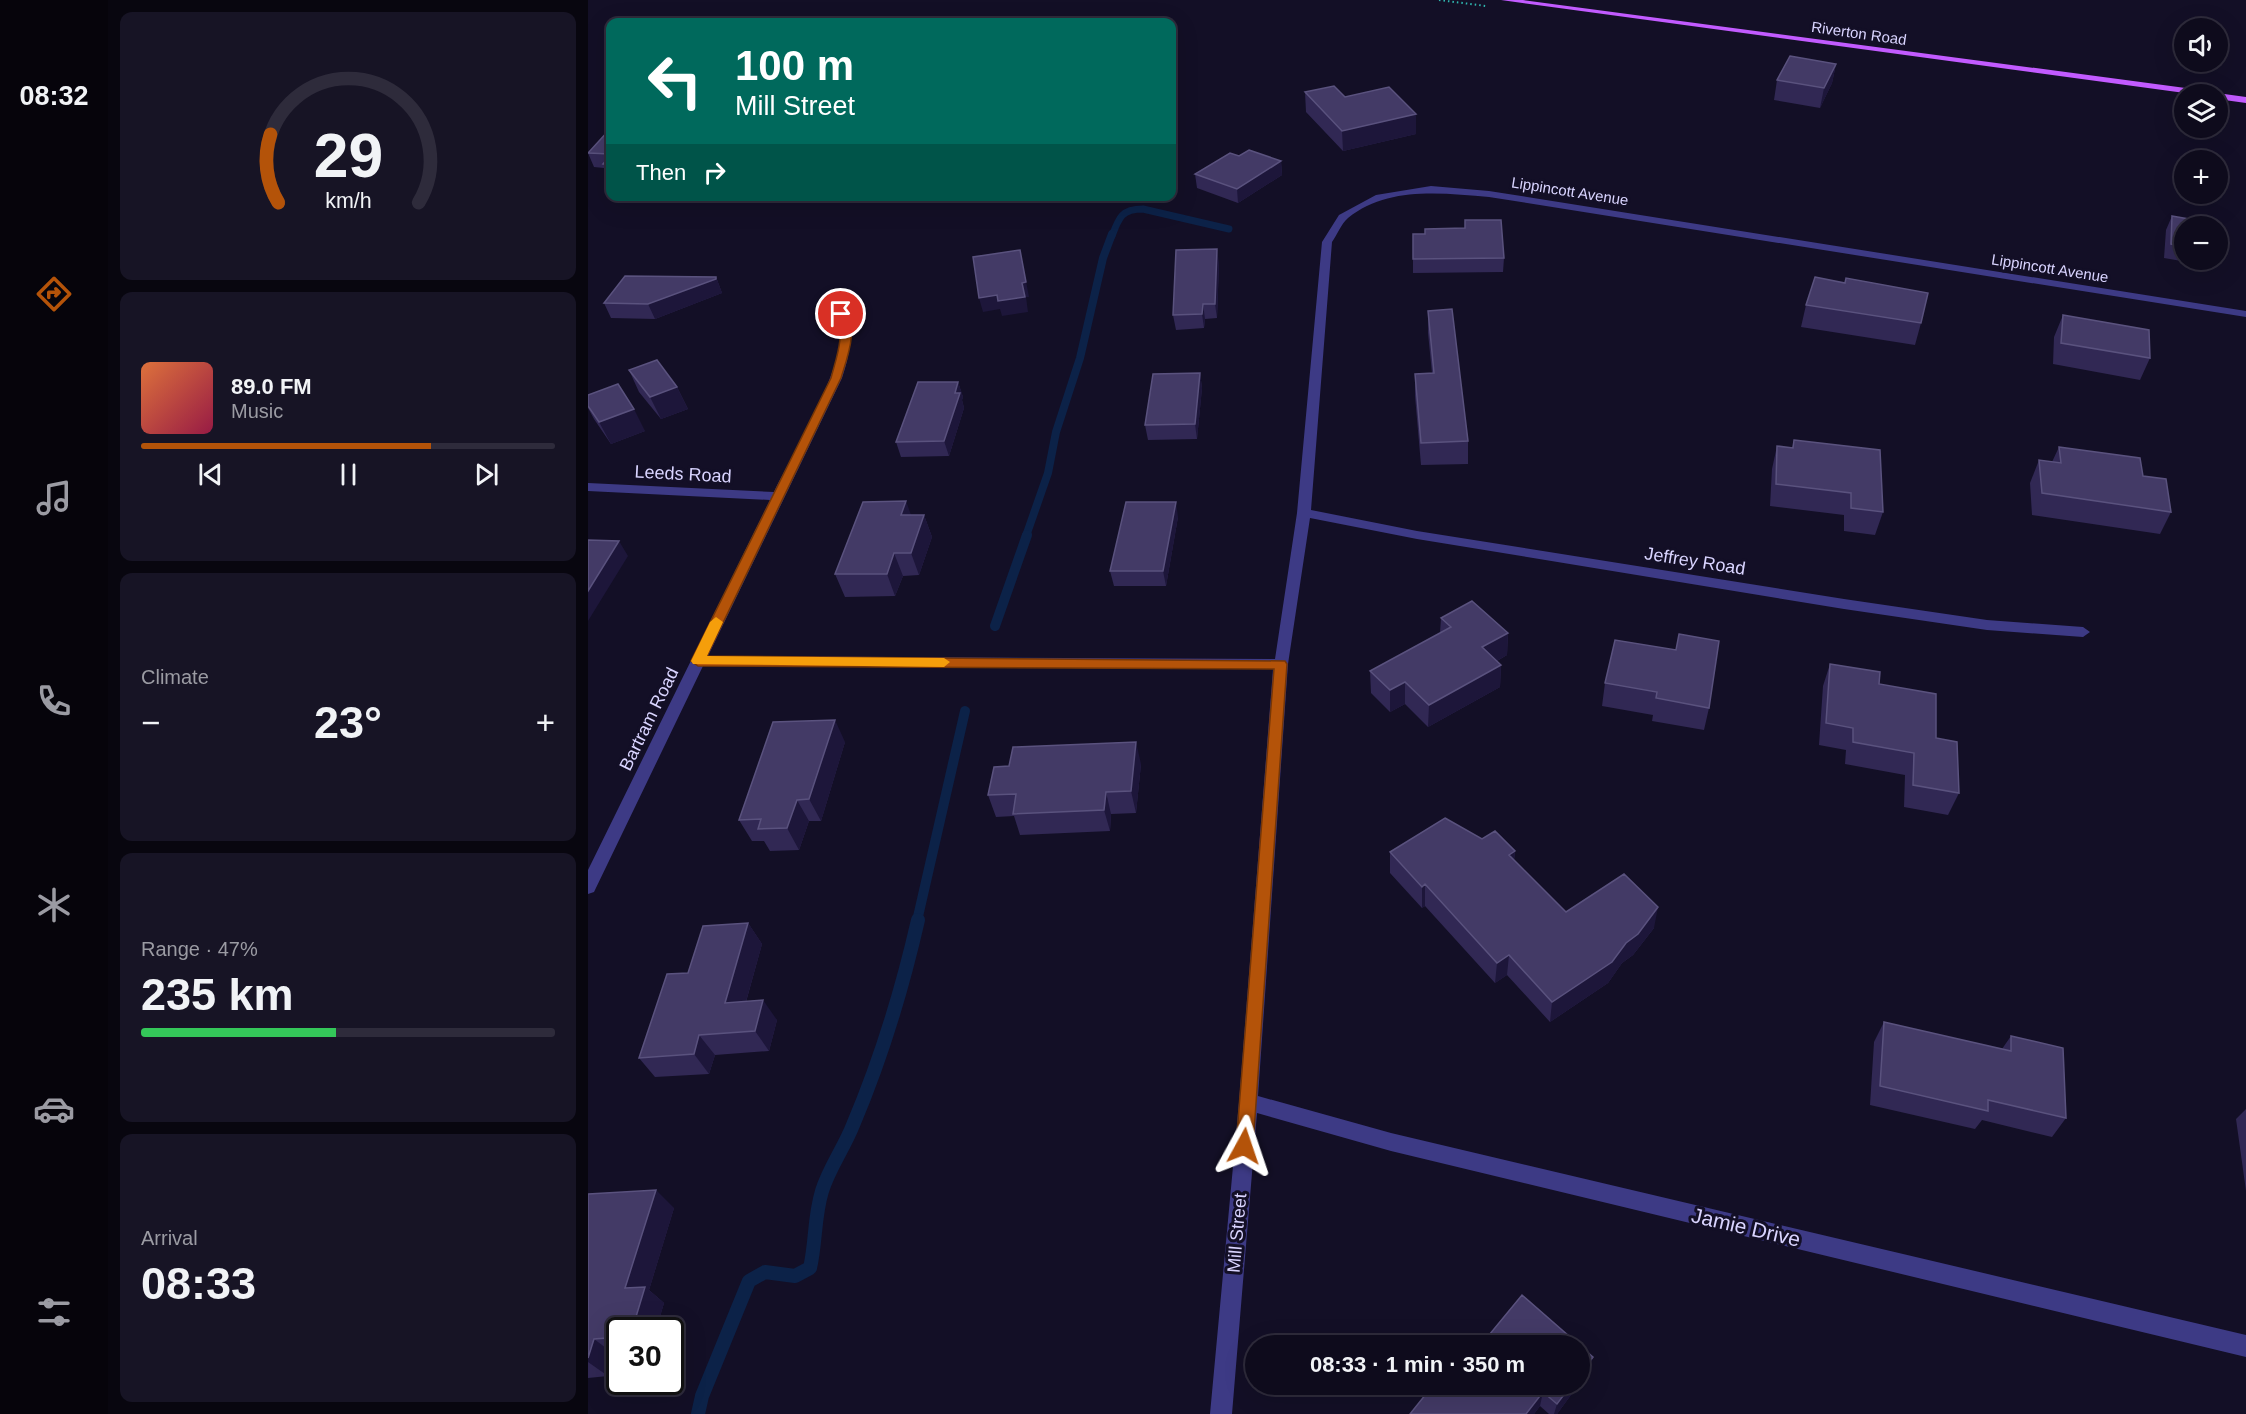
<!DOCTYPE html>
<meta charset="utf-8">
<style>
:root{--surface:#0e0b1c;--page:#171425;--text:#f1f3f6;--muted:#9b9ba3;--line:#2e2b3b;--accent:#b45309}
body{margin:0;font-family:Arial,sans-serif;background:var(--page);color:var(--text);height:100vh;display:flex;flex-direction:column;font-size:22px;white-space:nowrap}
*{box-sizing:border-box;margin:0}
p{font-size:20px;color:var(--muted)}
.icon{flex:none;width:33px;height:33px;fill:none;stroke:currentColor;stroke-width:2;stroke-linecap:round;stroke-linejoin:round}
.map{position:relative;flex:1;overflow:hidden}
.sheet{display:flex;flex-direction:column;gap:12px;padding:12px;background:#08060f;width:480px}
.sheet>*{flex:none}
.hud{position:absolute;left:18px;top:18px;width:570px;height:183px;border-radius:12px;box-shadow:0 6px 24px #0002,0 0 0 2px var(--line);background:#00695c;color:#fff;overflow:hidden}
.fabs{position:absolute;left:1586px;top:18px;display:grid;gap:12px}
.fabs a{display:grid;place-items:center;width:54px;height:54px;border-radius:50%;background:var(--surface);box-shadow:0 6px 24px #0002,0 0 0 2px var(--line);font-size:30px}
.speed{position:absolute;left:18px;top:1317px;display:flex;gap:12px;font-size:30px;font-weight:700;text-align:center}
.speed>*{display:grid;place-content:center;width:78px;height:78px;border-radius:50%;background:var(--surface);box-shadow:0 6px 24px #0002,0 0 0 2px var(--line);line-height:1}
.speed .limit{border:3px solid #111;border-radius:9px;background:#fff;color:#111}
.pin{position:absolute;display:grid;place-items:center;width:51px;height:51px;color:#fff;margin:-26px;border:3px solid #fff;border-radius:50%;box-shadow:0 2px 6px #0007}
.me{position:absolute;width:66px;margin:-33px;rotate:5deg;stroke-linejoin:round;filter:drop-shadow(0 0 4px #0008)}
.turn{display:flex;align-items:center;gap:21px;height:126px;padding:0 30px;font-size:27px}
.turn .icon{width:78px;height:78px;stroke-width:2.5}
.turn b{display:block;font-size:42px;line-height:51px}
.then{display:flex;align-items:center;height:57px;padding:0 30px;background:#0003;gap:12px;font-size:22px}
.big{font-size:45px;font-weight:700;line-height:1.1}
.sheet .tile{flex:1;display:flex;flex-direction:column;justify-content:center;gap:9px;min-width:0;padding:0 21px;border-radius:12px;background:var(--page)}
.sheet .dial{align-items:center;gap:0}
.dial svg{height:156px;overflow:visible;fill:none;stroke:var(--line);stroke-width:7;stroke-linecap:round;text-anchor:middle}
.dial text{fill:var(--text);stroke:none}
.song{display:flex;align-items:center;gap:18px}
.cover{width:72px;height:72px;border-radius:9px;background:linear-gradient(135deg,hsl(20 70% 55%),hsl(340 70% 35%))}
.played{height:6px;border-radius:3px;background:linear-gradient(90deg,var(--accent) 70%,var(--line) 70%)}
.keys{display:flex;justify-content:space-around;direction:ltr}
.heat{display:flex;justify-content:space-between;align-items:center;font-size:33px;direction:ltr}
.charge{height:9px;border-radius:4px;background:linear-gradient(90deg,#34c759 47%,var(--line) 0)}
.trip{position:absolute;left:657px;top:1335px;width:345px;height:60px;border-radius:30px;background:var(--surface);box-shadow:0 6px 24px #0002,0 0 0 2px var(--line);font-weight:700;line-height:60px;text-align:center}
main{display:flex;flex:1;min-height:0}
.tabs{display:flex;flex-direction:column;width:108px;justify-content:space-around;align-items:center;background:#06040b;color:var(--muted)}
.tabs .icon{width:42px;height:42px}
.tabs .on{color:var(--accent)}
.tabs b{font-size:27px;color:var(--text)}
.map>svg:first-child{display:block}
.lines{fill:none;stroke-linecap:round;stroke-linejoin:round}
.stream-far3{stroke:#0c2248;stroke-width:7}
.stream-far2{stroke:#0c2248;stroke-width:8}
.stream-far1{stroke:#0c2248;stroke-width:10}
.stream{stroke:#0c2248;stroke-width:14}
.path{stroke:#2fb8b0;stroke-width:2;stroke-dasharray:1.5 3;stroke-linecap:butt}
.minor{fill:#3d3a85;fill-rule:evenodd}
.major{fill:#c25bff;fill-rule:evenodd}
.wall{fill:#312854}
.shaded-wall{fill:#1d163a}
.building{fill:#433a66;stroke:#5a527e;stroke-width:1.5}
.route{fill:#b45309;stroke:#753606;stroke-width:1.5}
.slow{fill:#f59e0b}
.labels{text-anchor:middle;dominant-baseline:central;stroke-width:6;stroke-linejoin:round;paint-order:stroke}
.far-street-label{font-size:15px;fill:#d9d4ff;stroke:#130f26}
.street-label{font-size:18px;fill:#d9d4ff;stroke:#130f26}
.near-street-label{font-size:21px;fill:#d9d4ff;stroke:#130f26}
</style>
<main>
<nav class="tabs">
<b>08:32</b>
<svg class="icon on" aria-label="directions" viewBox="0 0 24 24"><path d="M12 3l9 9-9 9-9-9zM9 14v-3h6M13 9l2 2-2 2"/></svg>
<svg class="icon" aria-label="music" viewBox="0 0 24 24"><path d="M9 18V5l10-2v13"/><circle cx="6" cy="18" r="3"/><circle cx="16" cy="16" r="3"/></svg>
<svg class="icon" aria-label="phone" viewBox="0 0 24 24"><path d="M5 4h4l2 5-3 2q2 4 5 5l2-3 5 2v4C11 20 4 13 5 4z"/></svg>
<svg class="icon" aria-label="climate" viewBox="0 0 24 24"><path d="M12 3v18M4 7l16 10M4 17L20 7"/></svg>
<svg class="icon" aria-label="car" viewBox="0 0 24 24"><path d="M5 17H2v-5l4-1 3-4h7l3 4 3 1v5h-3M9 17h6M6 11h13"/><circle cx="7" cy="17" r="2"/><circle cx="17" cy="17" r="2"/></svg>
<svg class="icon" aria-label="filters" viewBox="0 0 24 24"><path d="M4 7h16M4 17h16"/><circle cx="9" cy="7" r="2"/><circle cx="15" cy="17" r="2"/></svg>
</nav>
<section class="sheet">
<div class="tile dial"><svg viewBox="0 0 100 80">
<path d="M14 69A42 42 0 1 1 86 69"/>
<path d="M14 69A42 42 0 0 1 10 34" stroke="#b45309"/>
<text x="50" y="56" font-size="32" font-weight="700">29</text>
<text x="50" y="72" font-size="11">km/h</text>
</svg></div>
<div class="tile">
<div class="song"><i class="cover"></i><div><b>89.0 FM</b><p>Music</p></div></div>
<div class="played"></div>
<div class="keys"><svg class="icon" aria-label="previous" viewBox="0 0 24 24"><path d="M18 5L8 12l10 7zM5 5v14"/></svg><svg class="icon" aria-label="pause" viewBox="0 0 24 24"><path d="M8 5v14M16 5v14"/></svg><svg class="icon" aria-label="next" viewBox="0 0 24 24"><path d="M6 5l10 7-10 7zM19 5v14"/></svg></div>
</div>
<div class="tile"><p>Climate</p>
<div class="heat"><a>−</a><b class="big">23°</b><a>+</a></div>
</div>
<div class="tile"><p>Range · 47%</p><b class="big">235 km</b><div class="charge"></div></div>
<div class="tile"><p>Arrival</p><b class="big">08:33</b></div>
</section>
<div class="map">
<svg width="1658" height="1414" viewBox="0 0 1658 1414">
<rect width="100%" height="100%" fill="#130f26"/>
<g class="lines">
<path class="stream-far3" d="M524,236c7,-19 10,-27 31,-27l86,20"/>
<path class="stream-far2" d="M438,536l22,-63 8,-41 24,-74 23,-100 9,-24"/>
<path class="stream-far1" d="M407,626l32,-91
M329,921l48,-210"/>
<path class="stream" d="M110,1414l4,-18 47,-115 16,-9 30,4 15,-8c6,-26 4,-51 12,-77 7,-23 22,-43 31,-66 28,-66 49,-135 65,-205"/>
<path class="path" d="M851,0l47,6"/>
<path class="minor" d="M843,186l58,5 757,120v6l-757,-120c-47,-4 -102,-11 -141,21 -7,6 -11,17 -16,24l-21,268 106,21 427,68 143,21 96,7 7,5 -7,5 -96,-7 -143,-21 -427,-70 -107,-21 -22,146 -30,432 133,37 855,202v22l-855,-206 -134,-38 -25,301h-22l29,-312 34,-433 -570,-3 -109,226 -6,2v-24l182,-370 -182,-9v-8l186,9c18,-37 64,-114 66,-152 0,-13 -5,-24 -11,-35l2,-2h8c16,25 12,48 3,75l-134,278 567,3 22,-146 25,-271 17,-27 37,-20z"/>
<path class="major" d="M913,0h22l685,91 5,3h-21z
M1629,93l29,4v6l-29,-4v-5h-3z"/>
</g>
<path class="wall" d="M1248,64l-4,19 -12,25 -46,-8 3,-20z
M717,92l40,5 71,17v20l-73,17 -37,-39z
M22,129v49h-1l-5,-10 -10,-1 -6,-14z
M651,156l42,5 1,14 -44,28 -41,-15 -2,-14z
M1584,216l12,10v34h11l-2,3 -29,-5 2,-28z
M877,220l39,38 -1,14 -90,1v-39h12l40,-6z
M631,263l-2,55 -12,1 -1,9 -28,2 -3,-15z
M128,277l6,16 -67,26 -44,-1 -7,-15z
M1257,283l76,40 -6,22 -114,-18 5,-22z
M840,311l40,130v23l-47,1 -6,-69v-22l17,-1 -4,-40z
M1475,315l87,43 -10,22 -87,-16 1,-27z
M41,370l48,17 11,22 -27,10 -22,-27z
M612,373l2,15 -5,51 -49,1 -3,-15z
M370,382l5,15 -1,3 2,8 -15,48 -48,1 -5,-15z
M0,395l57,36 -34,13 -17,-25 -6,-11z
M1206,440l89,72 -8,23 -31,-4v-16l-74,-9 2,-37 5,-23 15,2z
M1471,447l84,29 28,36 -11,22 -128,-19 -2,-32 9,-23 13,2z
M323,515h13l8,22 -13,38 -16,1 -8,20 -50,1 -10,-23z
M590,517l-12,69h-52l-4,-15z
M853,618l67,15 -1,22 -10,6 4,4 -1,22 -72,40 -23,-23 -15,8 -19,-19 -1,-22 70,-38z
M1027,640l94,68 -5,22 -52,-9 1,-6 -51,-9 3,-23z
M1242,664l49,20 57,54 23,55 -11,22 -44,-8 1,-32 -60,-11 1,-14 -27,-5 4,-59z
M257,742l-24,79h-12l-10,29 -29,1 -6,-10h-12l-13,-21z
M553,764l-5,49 -25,1 -1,17 -90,4 -6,-19 -18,1 -8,-22z
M894,839l33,12 -1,9 52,52 88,16 -21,27 -11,8 -14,20 -58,39 -43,-47 -12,8 -70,-77 -3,2 -32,-35v-21z
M160,923l14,21 -16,58 31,18 -8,31 -54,4 -6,19 -54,3 -16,-19 49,-85z
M1296,1022l118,27 9,-13 55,82 -14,19 -70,-17 -7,9 -105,-24 4,-63z
M1658,1109v82l-10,-72z
M0,1194l86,14 -25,82 15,13 -8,27h-36v24h-6l-6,22 -20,2z
M846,1384h145l-22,30h-8l-9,-8 -6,8h-124z"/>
<path class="shaded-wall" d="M1248,64l-4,19 -12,25 4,-20z
M828,114v20l-73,17 -1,-20z
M693,161l1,14 -44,28 -1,-14z
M629,249l2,14 -2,55 -2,-14z
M432,250l9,47h-3l2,15 -26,4 -2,-7 -17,3 -4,-14z
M128,277l6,16 -67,26 -7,-15z
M615,304l2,15 -1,9 -2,-14z
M612,373l2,15 -5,51 -2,-15z
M370,382l5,15 -1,3 2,8 -15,48 -5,-15 11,-48z
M89,387l11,22 -27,10 -11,-22z
M46,409l11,22 -34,13 -12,-22z
M318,501l8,22 -13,-8z
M588,502l2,15 -12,69 -3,-15z
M336,515l8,22 -13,38 -8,-22z
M31,541l9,15 -40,65v-30z
M306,553l9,23 -8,20 -8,-22z
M920,633l-1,22 -26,15 1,-23z
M913,665l-1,22 -72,40 1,-22z
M817,682v22l-15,8v-22z
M247,720l10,22 -24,79 -12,-22z
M548,742l5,22 -5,49 -5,-22z
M518,792l5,22 -1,17 -6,-21z
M209,800l12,21 -10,29 -12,-22z
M927,851l-2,22 -4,-18z
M837,884v22l-3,2v-21z
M1070,907l-4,21 -21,27 -11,8 -14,20 -58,39 2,-20z
M160,923l14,21 -22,79 -15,-20z
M921,955l-2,20 -12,8 2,-20z
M175,1000l14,20 -8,31 -14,-20z
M111,1035l16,20 -6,19 -15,-20z
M68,1190l18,18 -25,82 15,13 -8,27h-24l-7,-42z
M6,1339l20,15 -6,22 -20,-14v-4z
M1005,1357l-4,15 -9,12v-10z
M984,1384h7l-22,30h-3l3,-10z
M955,1392l-3,14 -6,8h-8z"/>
<path class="building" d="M1202,56l46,8 -12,24 -47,-8z
M746,86l11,11 44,-10 27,27 -74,17 -37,-39z
M22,129v25l-22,-1z
M661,150l32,11 -44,28 -42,-15 35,-21 9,3z
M22,156v9l-7,-1z
M1584,216l28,5v5h-16v20l-13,-2z
M877,220h36l3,38 -91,1v-25h12v-5l40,-1z
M629,249l-2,55h-12l-1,10 -29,1 3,-65z
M432,250l6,32 -4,1 3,14 -27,4 -1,-6 -18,3 -6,-41z
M37,276l91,1v2l-68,25 -44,-1z
M1227,277l30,6 1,-5 82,15 -7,30 -115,-18z
M864,309l16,132 -47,2 -6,-69 19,-1 -6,-62z
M1475,315l86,15 1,28 -89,-15z
M69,360l20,27 -27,10 -21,-27z
M612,373l-5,51 -50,1 8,-51z
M330,382h40l-3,11h5l-16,48 -48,1z
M30,384l16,25 -35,13 -11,-16v-11z
M1206,440l86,10 3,62 -32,-4v-15l-75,-9 1,-38 16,2z
M1471,447l81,11 3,18 23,3 5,33 -129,-19 -3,-33 22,3z
M318,501l-5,14h23l-13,38h-17l-7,21h-52l28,-72z
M538,502h50l-13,69h-53z
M0,540l31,1 -31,50z
M884,601l36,32 -26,14 19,18 -72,40 -24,-23 -15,8 -20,-19 81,-44 -10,-9z
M1091,634l40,7 -10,67 -53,-10 1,-6 -52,-9 10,-43 61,10z
M1242,664l50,8 -1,12 57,10v44l21,4 2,51 -46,-8 1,-32 -61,-11v-14l-27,-5z
M247,720l-26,79 -12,1 -10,28 -29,1 3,-10 -22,1 34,-98z
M548,742l-5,49 -25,1 -2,18 -91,4 3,-20 -28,1 6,-28 15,-1 4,-19z
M857,818l37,21 13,-8 20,20 -6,4 57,57 58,-38 34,33 -20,27 -12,9 -14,19 -60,40 -43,-47 -12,8 -72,-79 -3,3 -32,-35z
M160,923l-23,80 38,-3 -8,31 -56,4 -5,19 -55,4 28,-84 21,-1 15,-47z
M1296,1022l127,29v-15l52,12 3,70 -78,-18v11l-108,-25z
M68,1190l-31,98 20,-1 -13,43h-12v7l-26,2 -6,19v-164z
M934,1295l71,62 -13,17v-28h-100z
M846,1384h138l-15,20 -14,-12 -17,22h-116z"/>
<path class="route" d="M253,311c21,10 5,50 0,67l-134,278 578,5 2,3 -34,482 -2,6 -7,3 -6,-3 -2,-6 38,-477 -576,-3 -7,-5 140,-283c6,-23 14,-41 5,-64z"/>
<path class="slow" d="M128,617l7,5 -16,34 237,2 6,4 -6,5 -251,-3 -2,-3 19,-39z"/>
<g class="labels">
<g class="far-street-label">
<text transform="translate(1271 33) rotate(8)">Riverton Road</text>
<text transform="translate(982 191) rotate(9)">Lippincott Avenue</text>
<text transform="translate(1462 268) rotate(9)">Lippincott Avenue</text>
</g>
<g class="street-label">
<text transform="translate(95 474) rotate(3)">Leeds Road</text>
<text transform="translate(1107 561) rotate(9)">Jeffrey Road</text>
<text transform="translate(61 719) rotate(-64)">Bartram Road</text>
<text transform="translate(649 1233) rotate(-85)">Mill Street</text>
</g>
<g class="near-street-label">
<text transform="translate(1158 1227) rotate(13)">Jamie Drive</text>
</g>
</g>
</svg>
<div class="fabs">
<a><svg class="icon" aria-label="sound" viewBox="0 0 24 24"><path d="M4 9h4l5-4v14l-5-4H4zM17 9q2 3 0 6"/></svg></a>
<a><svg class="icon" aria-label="layers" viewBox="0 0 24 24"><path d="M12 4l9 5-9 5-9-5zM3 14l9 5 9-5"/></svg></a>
<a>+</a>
<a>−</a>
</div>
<div class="speed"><div class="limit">30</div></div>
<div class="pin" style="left:253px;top:314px;background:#d93025"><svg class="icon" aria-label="arrive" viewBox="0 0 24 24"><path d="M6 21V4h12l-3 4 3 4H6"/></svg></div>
<svg class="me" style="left:656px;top:1146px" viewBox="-20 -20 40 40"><path d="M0-17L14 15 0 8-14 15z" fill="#b45309" stroke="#fff" stroke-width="4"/></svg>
<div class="trip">08:33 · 1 min · 350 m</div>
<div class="hud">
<div class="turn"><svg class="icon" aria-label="left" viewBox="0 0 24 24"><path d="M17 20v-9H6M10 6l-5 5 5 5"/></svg><div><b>100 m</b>Mill Street</div></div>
<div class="then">Then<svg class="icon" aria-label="right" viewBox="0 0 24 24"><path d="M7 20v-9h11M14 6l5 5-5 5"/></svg></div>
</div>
</div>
</main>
